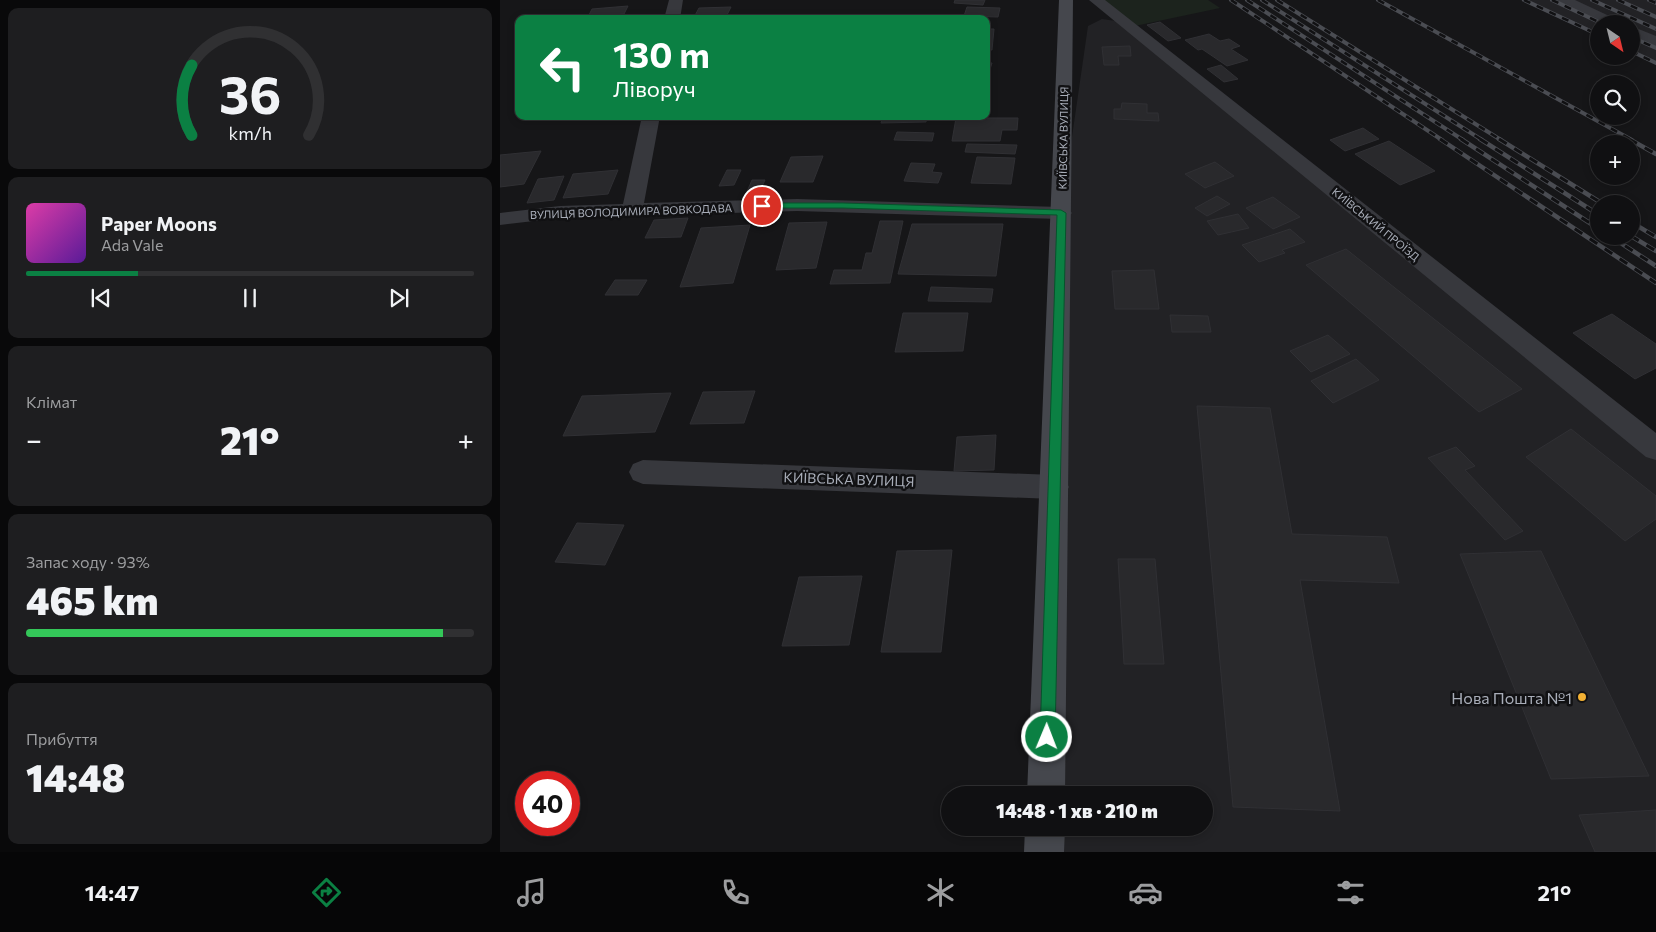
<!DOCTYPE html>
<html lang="uk">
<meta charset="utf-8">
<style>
:root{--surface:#101012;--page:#1e1e20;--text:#f1f3f6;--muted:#9c9d9f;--line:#303032;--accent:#0b8043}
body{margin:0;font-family:Commissioner,sans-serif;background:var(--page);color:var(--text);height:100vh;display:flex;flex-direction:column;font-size:19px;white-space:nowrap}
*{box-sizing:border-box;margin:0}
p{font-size:16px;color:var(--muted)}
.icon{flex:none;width:28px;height:28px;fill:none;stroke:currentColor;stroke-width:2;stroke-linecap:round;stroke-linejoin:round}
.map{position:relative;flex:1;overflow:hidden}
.sheet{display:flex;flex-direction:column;gap:8px;padding:8px;background:#09090a;width:500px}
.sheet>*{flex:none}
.guide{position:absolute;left:15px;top:15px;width:475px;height:105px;border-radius:10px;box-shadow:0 2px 8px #0003,0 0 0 1px var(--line);background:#0b8043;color:#fff;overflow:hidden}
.needle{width:32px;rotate:145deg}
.controls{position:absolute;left:1090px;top:15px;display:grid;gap:10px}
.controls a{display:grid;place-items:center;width:50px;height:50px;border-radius:50%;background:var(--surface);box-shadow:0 2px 8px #0003,0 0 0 1px var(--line);font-size:25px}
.speed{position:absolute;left:15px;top:771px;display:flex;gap:10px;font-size:25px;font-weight:700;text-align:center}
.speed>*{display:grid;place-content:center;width:65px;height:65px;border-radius:50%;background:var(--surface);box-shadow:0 2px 8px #0003,0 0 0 1px var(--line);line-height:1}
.speed .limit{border:8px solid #d22;background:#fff;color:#111}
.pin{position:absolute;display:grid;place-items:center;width:42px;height:42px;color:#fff;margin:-21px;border:2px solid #fff;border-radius:50%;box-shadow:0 1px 5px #0007}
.me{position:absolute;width:55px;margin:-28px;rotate:1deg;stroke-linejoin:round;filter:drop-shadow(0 0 4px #0008)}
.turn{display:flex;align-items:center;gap:18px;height:105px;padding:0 15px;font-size:22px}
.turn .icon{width:65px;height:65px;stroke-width:2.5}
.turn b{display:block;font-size:35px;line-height:42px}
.big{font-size:38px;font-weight:800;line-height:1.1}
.sheet .card{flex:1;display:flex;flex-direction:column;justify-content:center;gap:8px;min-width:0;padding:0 18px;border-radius:10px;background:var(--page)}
.sheet .dial{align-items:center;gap:0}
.dial svg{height:130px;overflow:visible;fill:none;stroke:var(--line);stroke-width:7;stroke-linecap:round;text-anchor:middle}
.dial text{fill:var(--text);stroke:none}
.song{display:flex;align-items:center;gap:15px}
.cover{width:60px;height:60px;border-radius:8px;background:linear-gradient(135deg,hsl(320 70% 55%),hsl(270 70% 35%))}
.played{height:5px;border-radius:2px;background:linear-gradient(90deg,var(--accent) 25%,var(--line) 25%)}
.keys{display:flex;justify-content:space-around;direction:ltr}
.heat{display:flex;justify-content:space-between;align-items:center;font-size:28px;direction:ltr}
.charge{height:8px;border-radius:4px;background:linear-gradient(90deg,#34c759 93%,var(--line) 0)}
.trip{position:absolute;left:441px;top:786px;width:272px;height:50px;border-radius:25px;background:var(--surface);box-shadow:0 2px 8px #0003,0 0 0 1px var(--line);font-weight:800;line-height:50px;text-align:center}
.menu{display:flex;height:80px;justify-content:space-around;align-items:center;background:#060607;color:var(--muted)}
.menu .icon{width:35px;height:35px}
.menu .current{color:var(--accent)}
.menu b{font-size:22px;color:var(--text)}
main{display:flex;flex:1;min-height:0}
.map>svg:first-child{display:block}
.built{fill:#222225}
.green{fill:#1c231d}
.building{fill:#29292c;stroke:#303034}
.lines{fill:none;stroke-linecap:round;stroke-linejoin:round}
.street{fill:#37383d;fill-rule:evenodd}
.secondary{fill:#45474d;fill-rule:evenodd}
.rail-far1-casing{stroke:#4a4c52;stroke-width:4}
.rail-casing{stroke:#4a4c52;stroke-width:4.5}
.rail-far1{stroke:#111113;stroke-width:2.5;stroke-dasharray:7;stroke-linecap:butt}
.rail{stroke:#111113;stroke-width:3;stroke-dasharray:9;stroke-linecap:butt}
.route{fill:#0b8043;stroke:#07532c}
.poi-dot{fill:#f2b134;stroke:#111113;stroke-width:2}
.labels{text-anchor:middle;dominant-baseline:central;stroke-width:5;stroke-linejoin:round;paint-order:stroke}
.far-street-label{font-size:11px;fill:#a8adb8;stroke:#111113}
.street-label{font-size:14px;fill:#a8adb8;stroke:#111113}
.near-poi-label{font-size:16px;fill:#a8adb8;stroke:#111113;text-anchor:end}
</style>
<main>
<section class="sheet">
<div class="card dial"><svg viewBox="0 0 100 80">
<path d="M14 69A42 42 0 1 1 86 69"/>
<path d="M14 69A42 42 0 0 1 14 26" stroke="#0b8043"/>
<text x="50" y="56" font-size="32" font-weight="700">36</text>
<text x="50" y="72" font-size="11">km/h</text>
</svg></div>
<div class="card">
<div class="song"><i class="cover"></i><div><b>Paper Moons</b><p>Ada Vale</p></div></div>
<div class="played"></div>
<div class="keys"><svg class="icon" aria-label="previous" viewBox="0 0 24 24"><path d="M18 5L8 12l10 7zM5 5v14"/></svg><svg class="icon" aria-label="pause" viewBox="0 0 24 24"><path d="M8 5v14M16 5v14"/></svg><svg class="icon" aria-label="next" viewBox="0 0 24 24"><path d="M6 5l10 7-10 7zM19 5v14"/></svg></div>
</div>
<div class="card"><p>Клімат</p>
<div class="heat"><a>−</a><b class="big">21°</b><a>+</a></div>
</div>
<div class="card"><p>Запас ходу · 93%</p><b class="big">465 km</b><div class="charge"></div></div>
<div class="card"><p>Прибуття</p><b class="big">14:48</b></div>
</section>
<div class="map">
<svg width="1156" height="852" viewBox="0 0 1156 852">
<rect width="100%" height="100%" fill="#161618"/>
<path class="built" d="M1020,0h136v64l-25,-11v-29h-32v13z
M602,19l14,2 540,428v403h-612l1,-24h160v-33h-159l15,-582 27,-187z"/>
<path class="green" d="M596,0h112l12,8 -90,19z"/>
<path class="building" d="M455,0h30l-2,5 -29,-2z
M128,6l-4,8 -36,3 4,-8z
M231,7l-6,12h-32l6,-11z
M467,7l33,1 -2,9 -34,-1z
M660,22l21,16 -13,3 -21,-16z
M486,29h8l-2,21h-6z
M709,34l11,7 9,-2 11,7 -9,3 17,11 -21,6 -25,-17 -4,1 -13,-10z
M630,46l1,10h-13l1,9h-15l-2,-18z
M486,63h6l-6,19z
M721,65l17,14 -14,3 -17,-13z
M622,103l25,1v9h11l1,8 -45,-2v-10h7z
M383,116h44l-1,6 -45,1z
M456,118h62l-1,12h-15l-2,11h-48z
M863,128l16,11 -34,12 -15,-11z
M397,132l37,1 -2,8 -38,-1z
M889,141l46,30 -35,14 -45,-31z
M467,144l50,1 -2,9 -50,-2z
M41,151l-17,33 -24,3v-32z
M323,156l-10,26h-33l11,-25z
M477,157l38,1 -4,26 -40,-1z
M715,162l19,14 -29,12 -20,-14z
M411,163l24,1 -3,8 10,1 -4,10 -34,-2z
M118,170l-10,24 -45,4 10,-24z
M227,170h14l-7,15 -15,1z
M64,176l-10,24 -27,3 11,-24z
M252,180h13l-6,13 -13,1z
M717,196l13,8 -23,12 -12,-8z
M773,197l27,20 -27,12 -27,-21z
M738,214l11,14 -31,7 -11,-14z
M188,218l-7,19 -36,1 9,-18z
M380,221h23l-13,62 -60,1 4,-14h28l4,-17h6z
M327,222l-11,46 -40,2 13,-47z
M412,224h91l-7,52 -98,-2z
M250,225l-17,58 -53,4 21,-59z
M790,229l15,13 -23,8 3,3 -26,9 -17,-17z
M846,249l176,140 -43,23 -173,-147z
M654,270l5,39h-44l-3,-38z
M115,280h32l-9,15h-33z
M431,287l62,2 -2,13 -63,-1z
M403,313h65l-5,38 -68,1z
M1112,314l44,30v24l-21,11 -62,-46z
M670,315l38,1 3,16h-39z
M828,335l22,19 -39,18 -21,-21z
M856,359l23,21 -46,23 -22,-22z
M255,391l-11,32 -54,1 13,-32z
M171,393l-16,39 -92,4 19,-40z
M697,406l73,2 22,126 95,3 12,46 -99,-3 40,231 -107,-4z
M1071,429l85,67v23l-31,22 -99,-84z
M496,435l-2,35 -40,1 3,-34z
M956,447l19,19 -10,4 58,61 -18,9 -77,-82z
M77,523l47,2 -19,40 -50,-3z
M452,550l-11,102h-60l16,-101z
M1041,551l108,225 -98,3 -91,-225z
M618,559h37l9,105h-40z
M362,576l-13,69 -67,1 17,-69z
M1156,810v42h-61l-16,-37z"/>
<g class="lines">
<path class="street" d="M169,0h14l-3,19h-16z
M589,0h16l551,433v27l-10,-3z
M1056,0h19l45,21 3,3h-21l-44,-21z
M1131,26l25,10v11l-25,-10z
M142,116h18l-16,87 153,-4 264,8 7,2 4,4 -4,4 -7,2 -264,-8 -237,7 -60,7v-12l60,-7 63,-2z
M143,460l411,15 10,3 5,9 -5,9 -10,3 -411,-15 -10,-4 -4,-8 4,-8z"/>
<path class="secondary" d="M559,0h14l-8,795h-38z
M525,828h40l-1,24h-40z"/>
<g class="rail-far1-casing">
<path id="rail-far1" d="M731,0l211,140
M747,0l216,140
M762,0l220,140
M777,0l224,140
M878,0l254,140
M1024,0l75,35
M1052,0l51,24
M1092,0l64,29
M1118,0l38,17
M1149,0l7,3
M1131,37l25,11
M1131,51l25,12"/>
</g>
<g class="rail-casing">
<path id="rail" d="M940,139l216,144
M961,139l138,90
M980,139l119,76
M999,139l104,65
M1129,139l27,15
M1131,222l25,15
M1110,236l46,30
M1131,236l25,15"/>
</g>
<use href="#rail-far1" class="rail-far1"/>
<use href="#rail" class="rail"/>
</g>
<path class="route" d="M343,203l218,7 5,3 -11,524 -2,6 -6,2 -5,-2 -2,-6 17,-522 -214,-7h-81l-4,-2 4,-3z"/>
<circle class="poi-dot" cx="1082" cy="697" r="5"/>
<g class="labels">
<g class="far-street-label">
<text transform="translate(563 138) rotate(-89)">КИЇВСЬКА ВУЛИЦЯ</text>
<text transform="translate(131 211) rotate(-2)">ВУЛИЦЯ ВОЛОДИМИРА ВОВКОДАВА</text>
<text transform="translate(876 224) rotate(39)">КИЇВСЬКИЙ ПРОЇЗД</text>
</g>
<g class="street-label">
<text transform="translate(349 479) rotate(2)">КИЇВСЬКА ВУЛИЦЯ</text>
</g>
<g class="near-poi-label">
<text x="1072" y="697">Нова Пошта №1</text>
</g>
</g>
</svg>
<div class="controls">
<a><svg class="needle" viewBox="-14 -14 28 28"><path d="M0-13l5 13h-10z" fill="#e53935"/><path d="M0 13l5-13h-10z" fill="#9c9d9f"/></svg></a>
<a><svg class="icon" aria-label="search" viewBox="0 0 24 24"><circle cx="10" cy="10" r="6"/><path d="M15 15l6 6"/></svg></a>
<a>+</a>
<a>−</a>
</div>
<div class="speed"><div class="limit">40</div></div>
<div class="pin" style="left:262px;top:206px;background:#d93025"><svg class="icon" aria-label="arrive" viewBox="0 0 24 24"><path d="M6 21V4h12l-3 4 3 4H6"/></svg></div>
<svg class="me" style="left:547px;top:737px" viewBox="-20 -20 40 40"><circle r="17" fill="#0b8043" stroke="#fff" stroke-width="3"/><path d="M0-11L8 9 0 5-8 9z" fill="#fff"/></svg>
<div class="trip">14:48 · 1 хв · 210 m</div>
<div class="guide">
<div class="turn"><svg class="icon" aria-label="left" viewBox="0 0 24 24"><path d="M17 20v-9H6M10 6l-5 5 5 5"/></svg><div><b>130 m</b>Ліворуч</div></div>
</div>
</div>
</main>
<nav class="menu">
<b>14:47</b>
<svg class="icon current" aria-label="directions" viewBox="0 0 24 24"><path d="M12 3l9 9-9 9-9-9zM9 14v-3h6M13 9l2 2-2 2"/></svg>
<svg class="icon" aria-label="music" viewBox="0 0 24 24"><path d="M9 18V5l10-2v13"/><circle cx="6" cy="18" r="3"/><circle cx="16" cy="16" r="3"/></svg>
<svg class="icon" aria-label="phone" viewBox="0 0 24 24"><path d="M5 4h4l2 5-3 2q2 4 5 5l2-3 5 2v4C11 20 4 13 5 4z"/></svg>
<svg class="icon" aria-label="climate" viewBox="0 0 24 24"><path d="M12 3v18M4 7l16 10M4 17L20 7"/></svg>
<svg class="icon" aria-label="car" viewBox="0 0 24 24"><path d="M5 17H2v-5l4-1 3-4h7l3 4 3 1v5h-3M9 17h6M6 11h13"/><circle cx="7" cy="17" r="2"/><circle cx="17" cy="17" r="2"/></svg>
<svg class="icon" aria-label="filters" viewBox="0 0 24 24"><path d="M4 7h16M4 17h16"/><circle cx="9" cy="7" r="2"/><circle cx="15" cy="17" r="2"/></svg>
<b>21°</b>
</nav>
